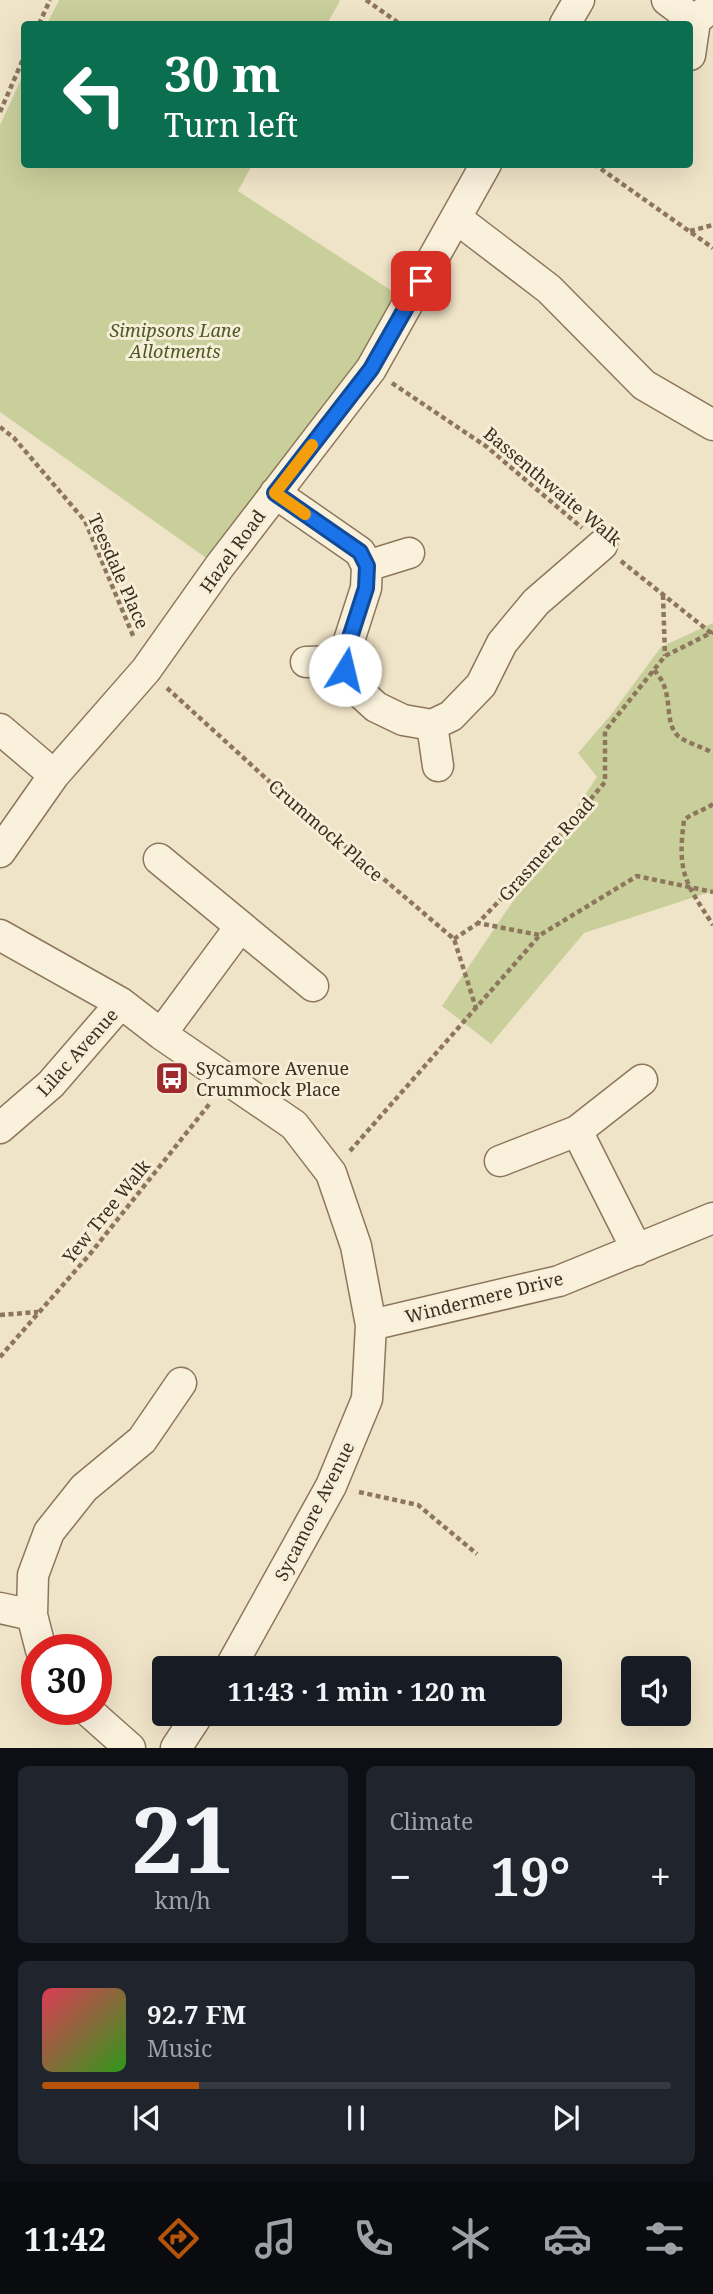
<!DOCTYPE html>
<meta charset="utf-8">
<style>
:root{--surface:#171b24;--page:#20242c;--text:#f1f3f6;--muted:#9ea1a6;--line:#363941;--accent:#b45309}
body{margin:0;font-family:"Noto Serif",serif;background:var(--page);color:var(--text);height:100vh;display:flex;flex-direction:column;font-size:26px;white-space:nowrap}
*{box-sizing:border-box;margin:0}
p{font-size:23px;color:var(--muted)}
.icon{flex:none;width:38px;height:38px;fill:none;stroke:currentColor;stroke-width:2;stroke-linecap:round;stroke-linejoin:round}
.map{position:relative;height:1748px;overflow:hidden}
.side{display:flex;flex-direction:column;gap:18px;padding:18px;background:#0d0f14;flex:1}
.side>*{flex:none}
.hud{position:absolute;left:21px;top:21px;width:672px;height:147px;border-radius:7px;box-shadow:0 7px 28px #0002;background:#0b6e4f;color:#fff;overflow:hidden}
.fabs{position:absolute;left:621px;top:1656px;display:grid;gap:14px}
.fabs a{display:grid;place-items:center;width:70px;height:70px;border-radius:7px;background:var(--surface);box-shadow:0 7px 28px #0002;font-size:35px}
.speed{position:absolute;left:21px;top:1634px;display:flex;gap:14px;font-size:35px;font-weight:700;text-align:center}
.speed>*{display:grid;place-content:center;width:91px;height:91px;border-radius:50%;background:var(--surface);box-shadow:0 7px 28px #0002;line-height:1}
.speed .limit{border:10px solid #d22;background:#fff;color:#111}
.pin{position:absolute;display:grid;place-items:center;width:60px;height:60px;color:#fff;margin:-30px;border-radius:14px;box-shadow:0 4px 10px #0006}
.me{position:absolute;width:77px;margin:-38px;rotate:9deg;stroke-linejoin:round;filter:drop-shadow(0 0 5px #0008)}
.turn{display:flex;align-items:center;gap:24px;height:147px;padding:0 28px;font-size:32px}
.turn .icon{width:91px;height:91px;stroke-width:2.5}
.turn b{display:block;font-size:49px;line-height:60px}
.big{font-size:52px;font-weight:700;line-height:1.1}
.side .widget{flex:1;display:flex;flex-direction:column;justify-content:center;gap:10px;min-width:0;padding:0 24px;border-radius:10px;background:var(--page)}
.side .dial{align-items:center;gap:0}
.dial b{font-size:91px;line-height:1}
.song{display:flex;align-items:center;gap:21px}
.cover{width:84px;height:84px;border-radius:10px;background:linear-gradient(135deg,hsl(350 70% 55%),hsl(110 70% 35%))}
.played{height:7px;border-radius:4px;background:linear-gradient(90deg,var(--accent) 25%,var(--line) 25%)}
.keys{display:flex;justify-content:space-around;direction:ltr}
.heat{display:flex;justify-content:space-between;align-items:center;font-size:38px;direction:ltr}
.side .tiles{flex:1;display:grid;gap:18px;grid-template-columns:1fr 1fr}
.widget:last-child{grid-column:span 2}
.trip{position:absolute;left:152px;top:1656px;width:410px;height:70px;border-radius:7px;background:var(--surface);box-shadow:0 7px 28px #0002;font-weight:700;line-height:70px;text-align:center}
.tab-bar{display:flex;height:112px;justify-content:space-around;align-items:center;background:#090b0e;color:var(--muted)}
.tab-bar .icon{width:49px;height:49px}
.tab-bar .active{color:var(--accent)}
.tab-bar b{font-size:32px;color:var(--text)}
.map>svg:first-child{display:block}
.green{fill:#c9cf9b}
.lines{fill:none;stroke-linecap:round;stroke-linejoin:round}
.minor-casing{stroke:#8d765c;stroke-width:33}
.path{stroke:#8d765c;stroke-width:4.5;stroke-dasharray:5 3.5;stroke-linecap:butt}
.minor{stroke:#faf1dc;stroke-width:30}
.route-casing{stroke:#114b97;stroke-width:18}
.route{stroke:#1a73e8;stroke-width:12}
.slow{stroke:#f59e0b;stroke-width:12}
.labels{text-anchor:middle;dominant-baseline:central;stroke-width:6;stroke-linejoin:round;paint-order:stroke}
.park-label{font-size:18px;font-style:italic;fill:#4d5a26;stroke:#f7eed8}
.street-label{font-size:18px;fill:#3d2e20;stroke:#f7eed8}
.poi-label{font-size:18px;fill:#3d2e20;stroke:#f7eed8;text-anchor:start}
</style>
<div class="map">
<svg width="713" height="1748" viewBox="0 0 713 1748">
<rect width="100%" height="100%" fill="#f0e4c8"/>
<path class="green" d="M59,0h280l1,1 -13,23h-280z
M24,73v91l228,1 -14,26 171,111 -190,265 -219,-155v-287z
M713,623v268l-129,42 -93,111 -49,-38 155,-229 -19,-24 32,-37 51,-69z"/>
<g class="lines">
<g class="minor-casing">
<path id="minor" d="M667,0l28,21
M565,24l14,-24
M690,55l5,-34 18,-16
M456,218l93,71 95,96 69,40
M275,493l85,59 7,14 -1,22 -21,65v17l7,15 24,22 27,13 29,5 19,-9 30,-31 21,-42 34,-41 66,-57
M367,566l42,-13
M306,662l39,-1
M432,725l6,41
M0,729l54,46
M0,852l54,-77 92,-105 73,-103 152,-198 115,-205
M159,859l154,127
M0,935l121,68 40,31 133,91 37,48 25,73 15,79 -4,74 -36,87 -101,182
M161,1034l79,-107
M0,1128l51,-44 70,-81
M577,1131l60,119
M500,1161l77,-30 65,-51
M371,1325l188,-44 154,-63
M0,1608l32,7
M41,1650l-9,-35 1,-40 16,-43 35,-44 58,-48 39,-57
M87,1710l43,38
M176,1748l23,-35"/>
</g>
<path class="path" d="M366,0l34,24
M39,24l11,-24
M0,112l24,-55
M594,164l119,84
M690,231l23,-6
M392,383l95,64 95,81
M0,427l14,11 71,83 49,117
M621,561l90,72
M663,595l2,61
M654,670c22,23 8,50 24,66 9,7 25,11 35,17
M167,688l103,94 184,157 22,69
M713,804c-10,7 -21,9 -29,16 -7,53 1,62 29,105
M539,935l-61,-12 70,-73 57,-68v-51l60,-75 48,-24
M454,939l24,-16
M350,1151l190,-216 97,-59 76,16
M0,1315l38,-3
M0,1357l90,-103 121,-152
M359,1492l59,13 59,49"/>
<use href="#minor" class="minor"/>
</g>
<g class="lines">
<g class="route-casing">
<path id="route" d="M345,670v-17l21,-65 1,-22 -7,-14 -85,-59 96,-124 50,-88"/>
</g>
<use href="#route" class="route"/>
<path class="slow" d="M305,514l-30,-21 37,-48"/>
</g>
<defs>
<g id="bus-square" transform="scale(1.75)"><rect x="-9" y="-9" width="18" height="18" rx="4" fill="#9e2a2b" stroke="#f7eed8"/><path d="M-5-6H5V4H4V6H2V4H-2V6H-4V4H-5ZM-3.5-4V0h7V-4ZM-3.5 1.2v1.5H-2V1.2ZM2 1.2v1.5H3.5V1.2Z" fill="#fff"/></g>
</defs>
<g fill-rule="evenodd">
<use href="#bus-square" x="172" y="1078"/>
</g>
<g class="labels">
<g class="park-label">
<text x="175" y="330">Simipsons Lane<tspan x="175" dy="21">Allotments</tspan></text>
</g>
<g class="street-label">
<text transform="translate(553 486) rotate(40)">Bassenthwaite Walk</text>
<text transform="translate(232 551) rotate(-54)">Hazel Road</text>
<text transform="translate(119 571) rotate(66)">Teesdale Place</text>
<text transform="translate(326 830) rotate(41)">Crummock Place</text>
<text transform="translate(546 849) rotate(-48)">Grasmere Road</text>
<text transform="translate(77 1052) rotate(-48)">Lilac Avenue</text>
<text transform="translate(106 1211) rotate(-51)">Yew Tree Walk</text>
<text transform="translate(484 1297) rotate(-14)">Windermere Drive</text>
<text transform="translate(314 1511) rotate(-63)">Sycamore Avenue</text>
</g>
<g class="poi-label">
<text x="196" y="1068">Sycamore Avenue<tspan x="196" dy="21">Crummock Place</tspan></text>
</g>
</g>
</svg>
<div class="fabs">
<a><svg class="icon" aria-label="sound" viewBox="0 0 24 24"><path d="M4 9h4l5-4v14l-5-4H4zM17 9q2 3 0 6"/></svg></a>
</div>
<div class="speed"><div class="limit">30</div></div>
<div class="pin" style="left:421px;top:281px;background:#d93025"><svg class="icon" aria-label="arrive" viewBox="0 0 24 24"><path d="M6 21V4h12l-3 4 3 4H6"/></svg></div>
<svg class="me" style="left:345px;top:670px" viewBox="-20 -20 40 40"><circle r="19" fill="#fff"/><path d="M0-13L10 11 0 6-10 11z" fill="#1a73e8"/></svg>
<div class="trip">11:43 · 1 min · 120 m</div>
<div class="hud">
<div class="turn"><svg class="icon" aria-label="left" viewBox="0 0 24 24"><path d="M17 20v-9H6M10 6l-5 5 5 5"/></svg><div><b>30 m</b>Turn left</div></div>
</div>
</div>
<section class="side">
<div class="tiles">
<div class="widget dial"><b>21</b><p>km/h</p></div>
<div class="widget"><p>Climate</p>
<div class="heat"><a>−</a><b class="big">19°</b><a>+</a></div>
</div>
<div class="widget">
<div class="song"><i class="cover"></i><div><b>92.7 FM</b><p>Music</p></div></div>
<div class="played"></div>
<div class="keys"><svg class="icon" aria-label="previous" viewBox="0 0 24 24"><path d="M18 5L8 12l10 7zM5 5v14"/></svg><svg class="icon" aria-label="pause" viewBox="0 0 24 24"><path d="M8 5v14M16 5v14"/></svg><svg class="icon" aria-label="next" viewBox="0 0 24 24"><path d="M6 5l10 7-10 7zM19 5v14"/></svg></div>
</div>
</div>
</section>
<nav class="tab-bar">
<b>11:42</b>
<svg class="icon active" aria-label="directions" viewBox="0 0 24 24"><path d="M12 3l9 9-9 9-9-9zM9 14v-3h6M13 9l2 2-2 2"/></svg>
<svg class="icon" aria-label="music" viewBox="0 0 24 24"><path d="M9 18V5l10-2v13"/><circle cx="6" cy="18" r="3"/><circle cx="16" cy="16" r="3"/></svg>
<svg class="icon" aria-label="phone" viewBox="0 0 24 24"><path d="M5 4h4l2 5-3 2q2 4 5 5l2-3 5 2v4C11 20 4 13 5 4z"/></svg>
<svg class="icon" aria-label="climate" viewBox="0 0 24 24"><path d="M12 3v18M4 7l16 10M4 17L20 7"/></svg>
<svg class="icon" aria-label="car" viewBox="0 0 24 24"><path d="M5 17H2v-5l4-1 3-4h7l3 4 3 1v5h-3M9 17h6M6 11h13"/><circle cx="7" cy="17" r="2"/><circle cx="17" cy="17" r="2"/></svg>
<svg class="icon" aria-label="filters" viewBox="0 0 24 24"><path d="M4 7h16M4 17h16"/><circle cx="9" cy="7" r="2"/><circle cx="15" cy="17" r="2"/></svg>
</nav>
